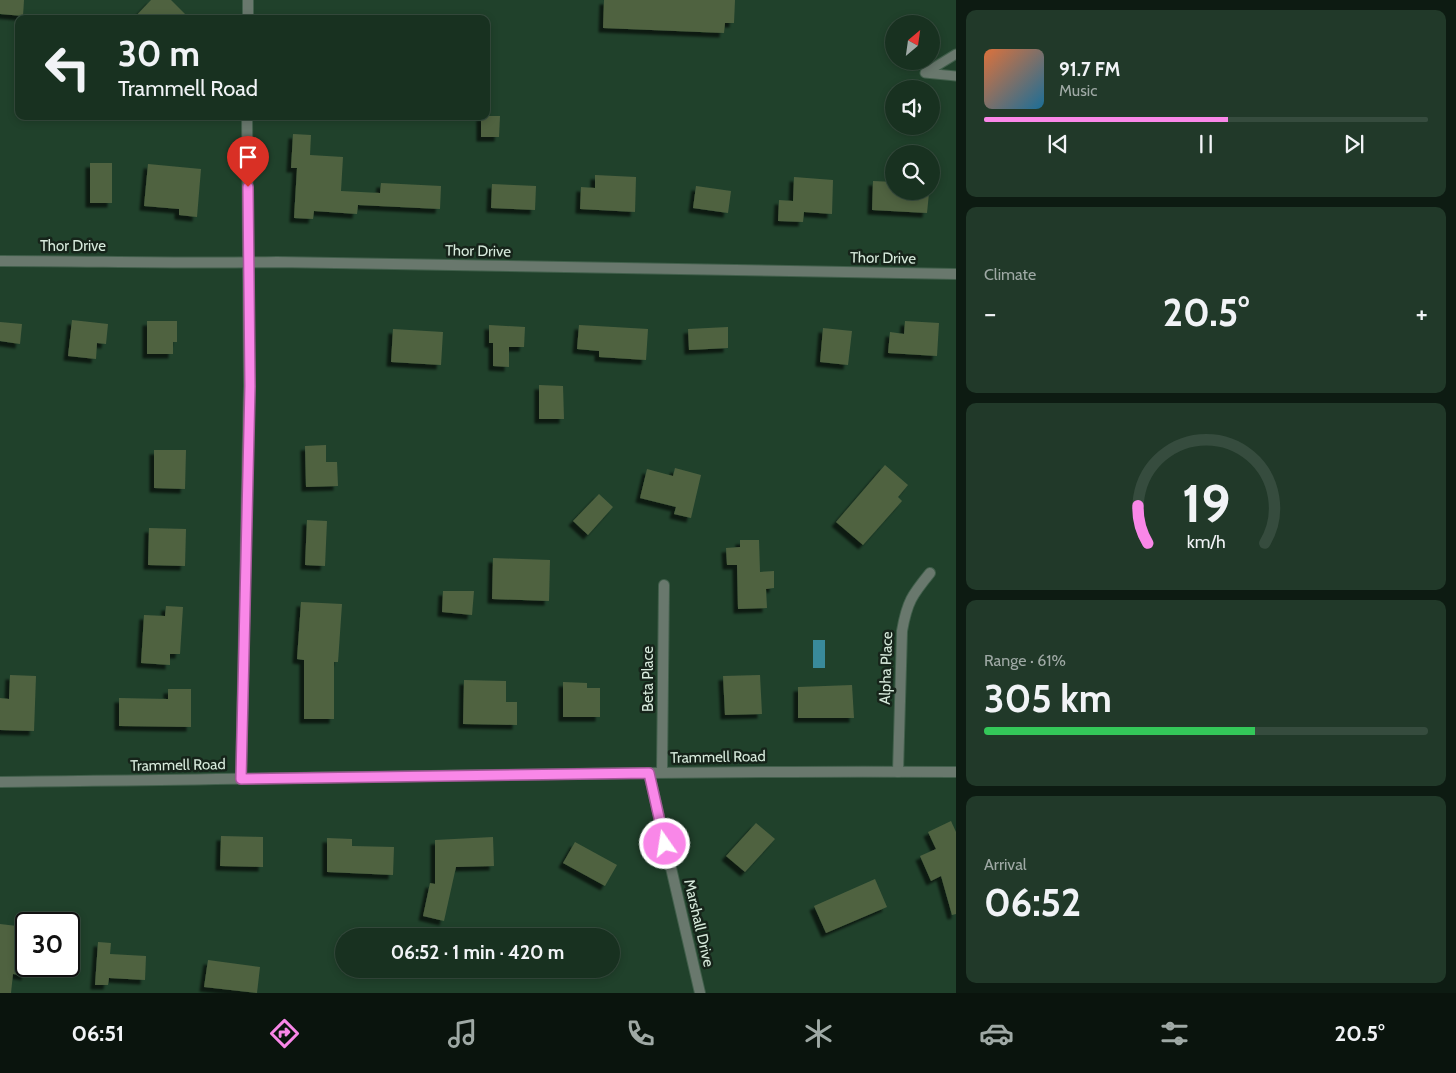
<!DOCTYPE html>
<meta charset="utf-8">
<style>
:root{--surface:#183120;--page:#213929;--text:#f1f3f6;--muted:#9fa9a5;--line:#364c3e;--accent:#f987e8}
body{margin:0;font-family:Cabin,sans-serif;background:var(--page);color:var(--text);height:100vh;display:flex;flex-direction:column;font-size:19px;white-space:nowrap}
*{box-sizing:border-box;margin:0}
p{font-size:16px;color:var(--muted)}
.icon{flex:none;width:28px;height:28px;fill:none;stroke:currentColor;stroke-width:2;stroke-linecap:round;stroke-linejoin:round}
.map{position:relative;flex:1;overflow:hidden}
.drawer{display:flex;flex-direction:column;gap:10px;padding:10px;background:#0d1b12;width:500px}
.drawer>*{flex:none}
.top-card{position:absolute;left:15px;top:15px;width:475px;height:105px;border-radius:10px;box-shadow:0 2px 8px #0003,0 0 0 1px var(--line);background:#183120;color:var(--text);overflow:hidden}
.needle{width:32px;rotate:29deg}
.tools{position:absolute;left:885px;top:15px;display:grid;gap:10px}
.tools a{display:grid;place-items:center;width:55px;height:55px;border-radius:50%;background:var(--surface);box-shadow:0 2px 8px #0003,0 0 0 1px var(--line);font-size:25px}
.speed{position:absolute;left:15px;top:912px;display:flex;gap:10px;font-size:25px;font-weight:700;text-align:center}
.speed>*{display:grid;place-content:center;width:65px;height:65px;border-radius:50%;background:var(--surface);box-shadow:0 2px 8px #0003,0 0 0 1px var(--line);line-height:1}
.speed .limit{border:2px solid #111;border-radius:8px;background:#fff;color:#111}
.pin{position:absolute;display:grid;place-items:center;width:42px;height:42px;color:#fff;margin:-51px -21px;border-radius:50% 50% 50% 0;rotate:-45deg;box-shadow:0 0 5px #0007}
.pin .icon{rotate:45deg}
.me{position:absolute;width:55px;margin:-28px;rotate:347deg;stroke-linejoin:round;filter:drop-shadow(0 0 4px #0008)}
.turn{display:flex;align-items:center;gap:18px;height:105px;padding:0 20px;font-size:22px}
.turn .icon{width:65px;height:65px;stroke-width:2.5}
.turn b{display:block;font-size:35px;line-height:42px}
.big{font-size:38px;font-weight:700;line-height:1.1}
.drawer .card{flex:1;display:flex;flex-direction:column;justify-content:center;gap:8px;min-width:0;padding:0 18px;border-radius:10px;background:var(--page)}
.drawer .dial{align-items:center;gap:0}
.dial svg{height:130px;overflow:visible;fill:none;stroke:var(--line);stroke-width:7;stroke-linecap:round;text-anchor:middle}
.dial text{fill:var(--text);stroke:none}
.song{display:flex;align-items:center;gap:15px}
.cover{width:60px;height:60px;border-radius:8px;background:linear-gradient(135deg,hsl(20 70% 55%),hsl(200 70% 35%))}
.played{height:5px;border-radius:2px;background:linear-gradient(90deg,var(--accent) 55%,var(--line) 55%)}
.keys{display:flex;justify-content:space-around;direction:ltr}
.heat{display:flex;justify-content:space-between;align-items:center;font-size:28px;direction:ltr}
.charge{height:8px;border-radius:4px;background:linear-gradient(90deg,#34c759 61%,var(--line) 0)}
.trip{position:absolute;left:335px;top:928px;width:285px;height:50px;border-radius:25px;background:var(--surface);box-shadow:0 2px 8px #0003,0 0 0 1px var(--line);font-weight:700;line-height:50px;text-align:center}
.tab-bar{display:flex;height:80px;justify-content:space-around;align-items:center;background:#0a140d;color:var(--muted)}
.tab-bar .icon{width:35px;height:35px}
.tab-bar .selected{color:var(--accent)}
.tab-bar b{font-size:22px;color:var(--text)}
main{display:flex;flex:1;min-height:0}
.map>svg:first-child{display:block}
.water{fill:#398a9a}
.building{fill:#4f6241;filter:url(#shadow)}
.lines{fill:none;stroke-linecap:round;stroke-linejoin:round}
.service-casing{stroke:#415f4b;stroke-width:11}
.minor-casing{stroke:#415f4b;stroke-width:12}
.tertiary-casing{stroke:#415f4b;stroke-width:12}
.service{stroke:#69786d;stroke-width:9}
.minor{stroke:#69786d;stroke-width:10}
.tertiary{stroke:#69786d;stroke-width:10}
.route-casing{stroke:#a25897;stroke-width:12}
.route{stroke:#f987e8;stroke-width:9}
.labels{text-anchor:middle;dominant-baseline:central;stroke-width:5;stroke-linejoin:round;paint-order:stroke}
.street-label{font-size:15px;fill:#d7eadc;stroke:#16241a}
</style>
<main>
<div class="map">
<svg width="956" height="993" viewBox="0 0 956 993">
<defs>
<filter id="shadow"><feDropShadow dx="-4.5" dy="4.5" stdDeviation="1" flood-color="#0009"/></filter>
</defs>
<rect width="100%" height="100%" fill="#20412b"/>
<path class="water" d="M813,640h12v28h-12z"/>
<path class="building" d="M0,0h24l-1,16 -23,-2z
M151,0h20l19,19h-57z
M604,0h131l-1,23h-9l-1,10 -121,-5z
M481,116h19l-1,21h-18z
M293,134l18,1 -1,20 33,2 -2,34 39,2 1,-10 60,3 -1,23 -82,-4 -1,9 -43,-3 -1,8 -19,-1 3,-50h-6z
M90,163h22v40h-22z
M148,164l53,5 -4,48 -18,-2v-6l-35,-3z
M595,175l41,2 -1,35 -55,-3 1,-22 14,1z
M794,177l39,3 -1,34 -28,-2 -1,10 -25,-1 1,-21 14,1z
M873,181l21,1v9l35,2 -2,20 -55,-3z
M492,184l44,2 -1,24 -44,-2z
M696,186l35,5 -3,22 -35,-5z
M72,320l36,4 -2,20 -9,-1 -1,16 -28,-3z
M147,321h30v21h-4v12h-26z
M905,321l34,2 -2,33 -49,-3 2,-21 14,2z
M0,322l22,2 -2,20 -20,-3z
M489,325l36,2 -1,20h-15v20l-16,-1v-23h-4z
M579,325l69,4 -2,31 -47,-3v-6l-22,-2z
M728,327v21l-39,2 -1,-21z
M823,328l29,3 -4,34 -28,-3z
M393,329l50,3 -2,33 -50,-3z
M539,385l24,1 1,33h-25z
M326,445v17h11l1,24 -32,1 -1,-41z
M154,450h32l-1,39 -31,-1z
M885,465l23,20 -10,12 4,4 -39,44 -27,-23z
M675,468l26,7 -10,43 -17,-4 2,-7 -36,-9 7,-29 26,7z
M599,494l14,13 -25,28 -15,-14z
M307,520l20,1 -2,45 -20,-1z
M149,528l37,1 -1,37 -37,-1z
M740,540h19l1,32 14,-1v17l-8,1 1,19 -29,1 -1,-44h-10l-1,-17 14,-1z
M493,558l57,2 -1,41 -57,-2z
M443,591h31l-2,24 -30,-3z
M301,602l41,2 -4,58h-4v57h-30v-59l-7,-1z
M166,606l17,1 -3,47h-10v11l-29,-2 3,-48 21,1z
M10,675l26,1 -2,55 -34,-1v-32l9,1z
M760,675l2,39 -37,1 -2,-39z
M464,680l42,1v21h11v23l-54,-1z
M563,682l24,1v5h13v29h-37z
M852,685l2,33h-56v-31z
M168,689h23v38l-72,-1v-28l49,1z
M951,821l5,11v82l-4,1 -11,-39 -10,5 -11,-25 16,-7 -8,-17z
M756,823l19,16 -30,33 -19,-16z
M221,836l42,1v30l-43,-1z
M493,837l1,29 -38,1 -12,54 -21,-5 7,-33 5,1v-44z
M327,838l25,1v7l42,1 -1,28 -66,-3z
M575,842l42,23 -12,21 -42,-23z
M875,879l12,28 -61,26 -12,-27z
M0,924l17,2 -2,21 11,2v27l-13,-2 -2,19h-11z
M98,942l13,1 -1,11 36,2 -1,24 -36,-2 -1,7h-13z
M208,960l52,7 -3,26 -53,-6z"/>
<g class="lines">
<g class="service-casing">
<path id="service" d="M925,73l31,-19
M925,73l31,3"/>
</g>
<g class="minor-casing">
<path id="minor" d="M248,0v19
M0,261c92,0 185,3 277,1l679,12
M662,772l2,-187
M898,772l4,-141c5,-29 10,-36 28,-58
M649,773l51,220
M241,779l8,-393 -2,-270"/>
</g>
<g class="tertiary-casing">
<path id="tertiary" d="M0,782c319,-3 637,-12 956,-10"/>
</g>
<use href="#service" class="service"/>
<use href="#minor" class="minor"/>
<use href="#tertiary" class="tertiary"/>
</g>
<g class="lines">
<g class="route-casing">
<path id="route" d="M248,187l2,199 -9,393 408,-6 16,71"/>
</g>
<use href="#route" class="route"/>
</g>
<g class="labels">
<g class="street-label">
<text x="73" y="246">Thor Drive</text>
<text transform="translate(478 251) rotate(1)">Thor Drive</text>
<text transform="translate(883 258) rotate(1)">Thor Drive</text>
<text transform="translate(886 668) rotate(-88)">Alpha Place</text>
<text transform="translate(648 679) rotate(-90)">Beta Place</text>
<text transform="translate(718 757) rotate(-1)">Trammell Road</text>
<text transform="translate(178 765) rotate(-1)">Trammell Road</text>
<text transform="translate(699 923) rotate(77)">Marshall Drive</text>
</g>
</g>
</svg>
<div class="tools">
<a><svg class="needle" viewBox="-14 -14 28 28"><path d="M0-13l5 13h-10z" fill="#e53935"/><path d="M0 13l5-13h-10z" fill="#9fa9a5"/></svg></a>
<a><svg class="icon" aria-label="sound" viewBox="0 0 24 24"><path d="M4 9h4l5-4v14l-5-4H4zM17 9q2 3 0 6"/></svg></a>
<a><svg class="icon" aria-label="search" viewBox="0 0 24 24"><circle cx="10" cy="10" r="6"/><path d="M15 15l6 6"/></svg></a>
</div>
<div class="speed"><div class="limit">30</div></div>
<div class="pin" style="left:248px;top:187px;background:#d93025"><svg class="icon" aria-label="arrive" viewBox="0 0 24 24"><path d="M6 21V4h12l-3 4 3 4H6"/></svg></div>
<svg class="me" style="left:665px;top:844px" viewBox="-20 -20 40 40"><circle r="17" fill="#f987e8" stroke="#fff" stroke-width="3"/><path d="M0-11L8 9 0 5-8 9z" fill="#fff"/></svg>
<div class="trip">06:52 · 1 min · 420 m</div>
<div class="top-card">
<div class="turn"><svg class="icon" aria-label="left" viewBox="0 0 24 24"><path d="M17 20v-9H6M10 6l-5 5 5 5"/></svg><div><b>30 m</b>Trammell Road</div></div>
</div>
</div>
<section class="drawer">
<div class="card">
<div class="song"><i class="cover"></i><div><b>91.7 FM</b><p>Music</p></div></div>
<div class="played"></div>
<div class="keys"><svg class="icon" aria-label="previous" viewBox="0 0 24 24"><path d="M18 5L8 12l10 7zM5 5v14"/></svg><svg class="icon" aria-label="pause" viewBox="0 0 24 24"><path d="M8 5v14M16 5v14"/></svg><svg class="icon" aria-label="next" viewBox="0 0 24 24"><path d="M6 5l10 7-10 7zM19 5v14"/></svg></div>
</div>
<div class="card"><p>Climate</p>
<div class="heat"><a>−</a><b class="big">20.5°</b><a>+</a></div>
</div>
<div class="card dial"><svg viewBox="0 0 100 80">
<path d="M14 69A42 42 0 1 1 86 69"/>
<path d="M14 69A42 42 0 0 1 8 46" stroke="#f987e8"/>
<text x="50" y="56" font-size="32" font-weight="700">19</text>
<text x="50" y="72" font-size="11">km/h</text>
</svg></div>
<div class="card"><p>Range · 61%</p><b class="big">305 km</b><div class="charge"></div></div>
<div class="card"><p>Arrival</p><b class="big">06:52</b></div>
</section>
</main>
<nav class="tab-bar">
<b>06:51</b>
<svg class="icon selected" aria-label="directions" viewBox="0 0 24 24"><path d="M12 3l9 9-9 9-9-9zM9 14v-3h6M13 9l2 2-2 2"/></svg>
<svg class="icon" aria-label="music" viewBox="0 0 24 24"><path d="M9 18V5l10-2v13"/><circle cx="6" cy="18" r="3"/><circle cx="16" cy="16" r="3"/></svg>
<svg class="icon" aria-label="phone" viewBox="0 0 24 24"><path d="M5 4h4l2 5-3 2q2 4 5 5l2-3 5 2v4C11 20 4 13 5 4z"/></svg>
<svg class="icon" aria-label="climate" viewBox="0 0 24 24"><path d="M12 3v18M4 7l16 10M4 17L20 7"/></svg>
<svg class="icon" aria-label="car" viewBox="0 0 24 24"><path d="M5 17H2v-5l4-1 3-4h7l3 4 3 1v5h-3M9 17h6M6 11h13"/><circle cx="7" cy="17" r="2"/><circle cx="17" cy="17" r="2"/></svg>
<svg class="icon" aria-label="filters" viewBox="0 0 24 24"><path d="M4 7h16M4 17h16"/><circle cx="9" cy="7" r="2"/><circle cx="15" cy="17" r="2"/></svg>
<b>20.5°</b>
</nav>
